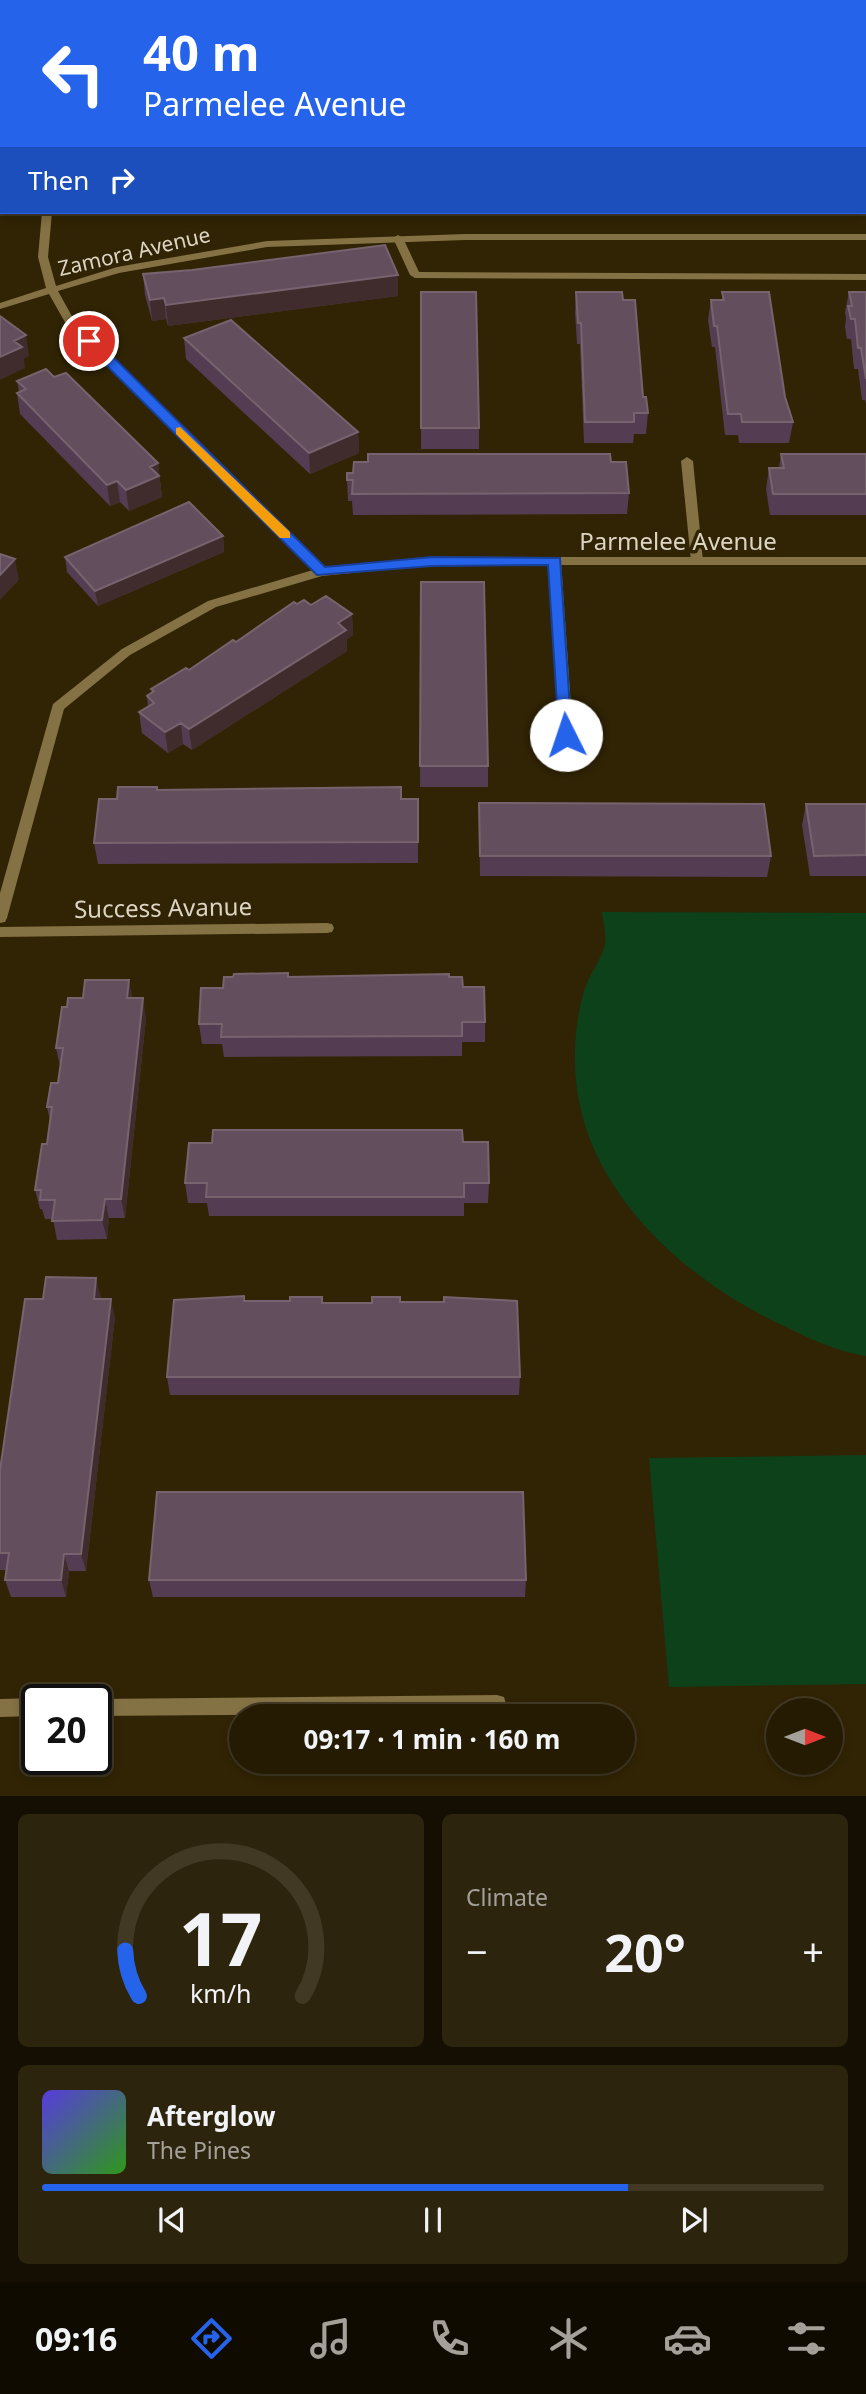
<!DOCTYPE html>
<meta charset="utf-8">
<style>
:root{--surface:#251b03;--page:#2d240d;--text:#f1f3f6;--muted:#a3a19a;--line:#423925;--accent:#2563eb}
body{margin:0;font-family:"Noto Sans",sans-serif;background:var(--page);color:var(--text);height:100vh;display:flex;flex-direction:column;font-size:26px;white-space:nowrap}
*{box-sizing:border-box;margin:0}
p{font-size:23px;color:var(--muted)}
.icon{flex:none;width:38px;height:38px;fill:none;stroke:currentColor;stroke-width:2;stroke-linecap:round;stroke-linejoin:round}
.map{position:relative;height:1796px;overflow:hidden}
.panel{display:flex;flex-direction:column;gap:18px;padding:18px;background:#140f02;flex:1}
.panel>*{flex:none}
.guide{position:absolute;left:0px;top:0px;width:866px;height:214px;box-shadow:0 4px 10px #0003,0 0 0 2px var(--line);background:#2563eb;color:#fff;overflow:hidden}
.needle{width:46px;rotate:90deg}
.fabs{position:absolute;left:766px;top:1698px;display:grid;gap:14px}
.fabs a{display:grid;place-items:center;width:77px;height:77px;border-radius:50%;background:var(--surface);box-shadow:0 4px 10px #0003,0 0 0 2px var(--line);font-size:35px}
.speed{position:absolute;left:21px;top:1684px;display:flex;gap:14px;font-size:35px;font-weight:700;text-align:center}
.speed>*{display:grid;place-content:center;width:91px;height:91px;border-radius:50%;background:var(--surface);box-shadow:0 4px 10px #0003,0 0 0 2px var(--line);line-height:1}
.speed .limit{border:4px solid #111;border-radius:10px;background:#fff;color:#111}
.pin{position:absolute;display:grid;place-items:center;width:60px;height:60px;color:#fff;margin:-30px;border:4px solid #fff;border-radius:50%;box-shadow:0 2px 7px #0007}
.me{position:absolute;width:77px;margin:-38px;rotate:356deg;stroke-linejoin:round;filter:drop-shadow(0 0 5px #0008)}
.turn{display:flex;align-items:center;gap:24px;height:147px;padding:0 28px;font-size:32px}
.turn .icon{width:91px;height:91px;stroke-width:2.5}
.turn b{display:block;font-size:49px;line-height:60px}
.then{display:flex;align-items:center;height:66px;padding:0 28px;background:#0003;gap:14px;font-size:26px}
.big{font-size:52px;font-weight:700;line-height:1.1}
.panel .widget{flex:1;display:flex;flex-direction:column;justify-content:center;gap:10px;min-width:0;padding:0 24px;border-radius:10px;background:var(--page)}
.panel .dial{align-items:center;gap:0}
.dial svg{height:182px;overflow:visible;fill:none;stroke:var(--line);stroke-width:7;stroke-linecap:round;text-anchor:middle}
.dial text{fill:var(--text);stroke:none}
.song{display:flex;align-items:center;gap:21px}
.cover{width:84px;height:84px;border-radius:10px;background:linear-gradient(135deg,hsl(250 70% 55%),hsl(110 70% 35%))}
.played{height:7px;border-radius:4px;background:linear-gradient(90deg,var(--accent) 75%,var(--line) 75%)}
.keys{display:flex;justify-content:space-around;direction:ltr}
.heat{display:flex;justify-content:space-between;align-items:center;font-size:38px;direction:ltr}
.panel .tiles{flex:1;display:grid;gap:18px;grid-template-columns:1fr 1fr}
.widget:last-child{grid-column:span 2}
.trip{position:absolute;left:229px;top:1704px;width:406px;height:70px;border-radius:35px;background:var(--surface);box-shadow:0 4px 10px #0003,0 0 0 2px var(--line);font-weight:700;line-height:70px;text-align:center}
.dock{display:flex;height:112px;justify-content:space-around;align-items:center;background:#0f0b01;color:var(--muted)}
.dock .icon{width:49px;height:49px}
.dock .selected{color:var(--accent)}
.dock b{font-size:32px;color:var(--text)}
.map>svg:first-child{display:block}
.green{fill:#0d411a}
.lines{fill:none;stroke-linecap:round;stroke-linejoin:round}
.lane{fill:#847144;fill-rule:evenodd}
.street{fill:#847144;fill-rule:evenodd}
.wall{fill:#543d52}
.shaded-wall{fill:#402c2d}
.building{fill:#634e5e;stroke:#76636e;stroke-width:2}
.route{fill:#2563eb;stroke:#184099;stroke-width:2}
.slow{fill:#f59e0b}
.labels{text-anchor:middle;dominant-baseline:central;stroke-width:7;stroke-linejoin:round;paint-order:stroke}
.far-street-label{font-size:21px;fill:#ddd5c4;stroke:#312404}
.street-label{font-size:24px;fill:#ddd5c4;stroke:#312404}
</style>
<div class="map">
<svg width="866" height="1796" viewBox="0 0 866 1796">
<rect width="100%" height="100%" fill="#312404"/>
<path class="green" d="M602,912l264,1v443c-27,-4 -56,-17 -80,-29 -105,-48 -213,-145 -211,-271 0,-23 3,-46 10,-68 5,-15 17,-29 20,-44 2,-9 -2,-22 -3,-32z
M866,1455v229l-197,3 -20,-229z"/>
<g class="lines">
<path class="lane" d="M398,235l5,3 16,34 447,2v6l-451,-2 -5,-3 -17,-37z
M687,457l6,4 10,100 -6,4 -6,-4 -10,-100z
M555,557l6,4 12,174 -7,5 -7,-5 -10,-174z
M327,923l5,1 2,4 -2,4 -5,1 -327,4v-10z
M497,1695l7,2 2,7 -2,7 -7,2 -401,3v-17h-4z
M37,1698l4,1h-4v17l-37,1v-18z"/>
<path class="street" d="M87,0h8v2h-8z
M864,15h2v6h-2z
M42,212h10l-4,45 8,29 61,-19 150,-26 198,-7h401v6h-401l-198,7 -148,26 -61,18 16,29 251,248 107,-11h434v8h-434l-110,11 -106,31 -86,48 -66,54 -57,209 -2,4 -5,1v-30l53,-189 69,-55 86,-48 105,-31 -247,-246 -17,-30 -49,15v-6l46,-15 -8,-31z"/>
</g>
<path class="wall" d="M0,0h43v2h-41v180l-2,8z
M864,31h2v69l-2,-3z
M143,274l255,22 -230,30 -2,-7 -14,2 -7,-26z
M421,292l58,136v21h-58z
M576,292l47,8 20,97 5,16 -2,21h-12l-1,9h-49l-4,-99h-3l-2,-31z
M722,292l63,105 8,25 -4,21h-50l-1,-8h-13l-10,-88h-3l-4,-27 3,-20h11z
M849,292h17v112l-1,-4h-3l-4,-31h-4l-3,-30h-4l-2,-12 1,-9 -1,-6z
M184,338l174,94 1,21 -49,21 -124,-115z
M54,377l104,86 4,34 -33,14 -9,-9 -10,4 -90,-92 -3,-21 2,-1 -2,-11z
M781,454h85v61h-96l-4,-26 3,-21h10z
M611,462l18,31 -2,21 -274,1 -1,-14h-4l-1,-21z
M223,536l1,16 -126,54 -31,-34 -2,-15z
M421,582l67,184v21h-68z
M297,604l14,1 41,9 1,21 -6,4v12l-155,99 -9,-6 -15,9 -26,-20 -3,-21 9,-5 -1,-11 5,-3 -1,-4 38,-19z
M157,790l261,9v64l-320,1 -4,-21 23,-44z
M479,803l292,53 -4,21 -287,-1z
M806,804h60v72h-56l-8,-51z
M288,977h161l14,10 22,35v20h-23v14l-238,1 -2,-13h-20l-3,-20 24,-36z
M132,998l14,20 -21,200h-16l-2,21 -50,1 -4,-21h-8l-3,-10h-2l-5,-19 12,-46 3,-23 -3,-14 11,-24 2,-17 -4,-18 11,-41z
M463,1142l26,41 -1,20h-24v13h-255l-2,-13h-19l-3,-20z
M244,1296l1,5 78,2 77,-1 120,75 -1,18h-349l-3,-18z
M101,1297v2l14,18 -29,254h-17l-3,26h-55l-6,-17 2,-10h-7v-100l43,-171z
M149,1580h377l-1,17h-372z"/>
<path class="shaded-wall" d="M2,147v35l-2,8v-35z
M398,275v21l-230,30 -2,-21z
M164,298l2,21 -14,2 -2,-21z
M26,335l3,21 -5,3 1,9 -25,12v-23l14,-16z
M358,432l1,21 -49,21 -1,-21z
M158,463l4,34 -33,14 -3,-21 24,-23z
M117,481l3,21 -10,4 -3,-21z
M223,536l1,16 -126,54 -3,-15z
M15,559l4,21 -19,20v-25z
M352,614l1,21 -6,4v12l-155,99 -3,-21 149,-106z
M181,723l2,21 -15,9 -3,-21z
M129,980l4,20 -6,-2z
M143,998l3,20 -21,200 -4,-19z
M105,1199l4,19 -2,21 -5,-19z
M96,1278l5,19 -3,20 -4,-18z
M111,1299l4,18 -29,254 -5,-17z
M64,1554l5,17 -3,26 -5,-17z"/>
<path class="building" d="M0,0h36v2h-34v73h-2z
M864,31h2v49l-2,-5z
M0,88h2v59l-2,8z
M385,245l13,30 -232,30 -2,-7 -14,2 -7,-26 49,-4z
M421,292h55l3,136h-58z
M576,292h46l1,8h12l8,97h3l2,16h-14v9h-49l-4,-99h-3z
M722,292h47l16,105 8,25h-51l-1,-8h-13l-11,-88h-3l-3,-26h13z
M849,292h17v87l-5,-31h-3l-3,-29h-4l-3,-13h4z
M0,316l26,19 -12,6 8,6 -22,10z
M231,320l127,112 -49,21 -125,-115z
M46,369l8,8 12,-4 92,90 -8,4 9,9 -33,14 -9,-9 -10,4 -90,-92 9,-4 -9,-8z
M368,454h242l1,8h15l3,31 -277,1 1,-14h-6v-7h6l1,-11h14z
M781,454h85v40h-93l-4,-26h15z
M189,502l34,34 -128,55 -30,-34z
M0,554l15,5 -15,16z
M421,582h63l4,184h-68z
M326,596l26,18 -14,9 8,7 -157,99 -8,-6 -16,9 -26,-20 15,-9 -7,-7 7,-5 -3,-2 35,-21 3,2 44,-30 3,2 58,-40 3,2 7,-4 7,5z
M118,787h39v3l244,-3v12h17v43l-324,1 5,-44h18z
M479,803l285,1 7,52h-291z
M806,804h60v51l-52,1z
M288,973v4l161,-3v3h13l1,10h21l1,35h-23v14l-241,1 1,-13h-23l2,-36h22l1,-11h9l1,-3z
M85,980h44l-2,18h16l-22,201h-16l-3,21 -50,1 3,-21h-15l1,-10h-6l7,-46h5l5,-37h-5l4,-24h7l5,-35h-7l6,-41h5l1,-9h15z
M213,1130h249l1,12h25l1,41h-25v14h-258l1,-14h-22l4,-40h23z
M46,1277l50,1 -2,21h17l-30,255h-17l-3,26h-56l4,-27h-9v-83l25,-171h18z
M244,1296v5h46v-4h32v6h50v-6h28v5h44v-5l73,4 3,76h-353l7,-77z
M157,1492h366l3,88h-377z"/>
<path class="route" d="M85,338h9l231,229 107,-10 128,1 12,181 -6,2 -7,-6 -11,-170 -116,1 -115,9 -232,-231z"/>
<path class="slow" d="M180,427l110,105v6h-10l-104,-104v-6z"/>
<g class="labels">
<g class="far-street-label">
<text transform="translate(134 251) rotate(-13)">Zamora Avenue</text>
</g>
<g class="street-label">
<text x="678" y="540">Parmelee Avenue</text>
<text transform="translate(163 907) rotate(-1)">Success Avanue</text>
</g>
</g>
</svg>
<div class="fabs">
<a><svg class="needle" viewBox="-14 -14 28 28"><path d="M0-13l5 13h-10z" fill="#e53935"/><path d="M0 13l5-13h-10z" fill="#a3a19a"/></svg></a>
</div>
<div class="speed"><div class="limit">20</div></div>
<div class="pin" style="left:89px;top:341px;background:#d93025"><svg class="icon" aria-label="arrive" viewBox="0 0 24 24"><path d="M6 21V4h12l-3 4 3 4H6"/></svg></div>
<svg class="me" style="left:566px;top:735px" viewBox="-20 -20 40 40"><circle r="19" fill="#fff"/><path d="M0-13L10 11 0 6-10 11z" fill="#2563eb"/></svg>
<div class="trip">09:17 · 1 min · 160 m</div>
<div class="guide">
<div class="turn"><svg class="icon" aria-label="left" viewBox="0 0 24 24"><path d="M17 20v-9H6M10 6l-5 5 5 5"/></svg><div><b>40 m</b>Parmelee Avenue</div></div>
<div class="then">Then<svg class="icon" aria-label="right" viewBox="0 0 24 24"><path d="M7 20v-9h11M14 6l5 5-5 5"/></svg></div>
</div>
</div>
<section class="panel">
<div class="tiles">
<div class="widget dial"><svg viewBox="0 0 100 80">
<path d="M14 69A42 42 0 1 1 86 69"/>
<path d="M14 69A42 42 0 0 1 8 49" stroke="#2563eb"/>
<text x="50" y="56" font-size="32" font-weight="700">17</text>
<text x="50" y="72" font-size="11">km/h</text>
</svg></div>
<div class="widget"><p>Climate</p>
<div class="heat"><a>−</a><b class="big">20°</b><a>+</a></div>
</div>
<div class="widget">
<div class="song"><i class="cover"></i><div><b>Afterglow</b><p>The Pines</p></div></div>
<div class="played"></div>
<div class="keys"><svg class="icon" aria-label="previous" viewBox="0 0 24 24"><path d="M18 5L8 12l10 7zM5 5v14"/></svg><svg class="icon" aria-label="pause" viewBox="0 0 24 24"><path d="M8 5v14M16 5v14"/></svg><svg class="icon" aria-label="next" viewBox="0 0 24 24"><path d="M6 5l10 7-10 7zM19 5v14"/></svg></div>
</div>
</div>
</section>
<nav class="dock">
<b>09:16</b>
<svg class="icon selected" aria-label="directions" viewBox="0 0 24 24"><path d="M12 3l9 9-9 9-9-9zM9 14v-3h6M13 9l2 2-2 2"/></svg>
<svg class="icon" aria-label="music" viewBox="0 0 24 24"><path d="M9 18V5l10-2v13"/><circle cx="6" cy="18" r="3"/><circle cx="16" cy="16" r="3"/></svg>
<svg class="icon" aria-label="phone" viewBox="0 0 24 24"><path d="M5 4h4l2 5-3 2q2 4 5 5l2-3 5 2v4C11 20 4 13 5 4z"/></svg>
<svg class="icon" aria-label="climate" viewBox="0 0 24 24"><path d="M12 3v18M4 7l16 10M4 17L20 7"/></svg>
<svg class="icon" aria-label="car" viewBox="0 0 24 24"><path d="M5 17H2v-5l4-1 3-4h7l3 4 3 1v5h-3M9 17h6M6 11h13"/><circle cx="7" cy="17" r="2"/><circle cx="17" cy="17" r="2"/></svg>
<svg class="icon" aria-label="filters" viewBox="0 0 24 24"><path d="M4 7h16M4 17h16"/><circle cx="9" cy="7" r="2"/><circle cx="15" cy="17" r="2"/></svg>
</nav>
